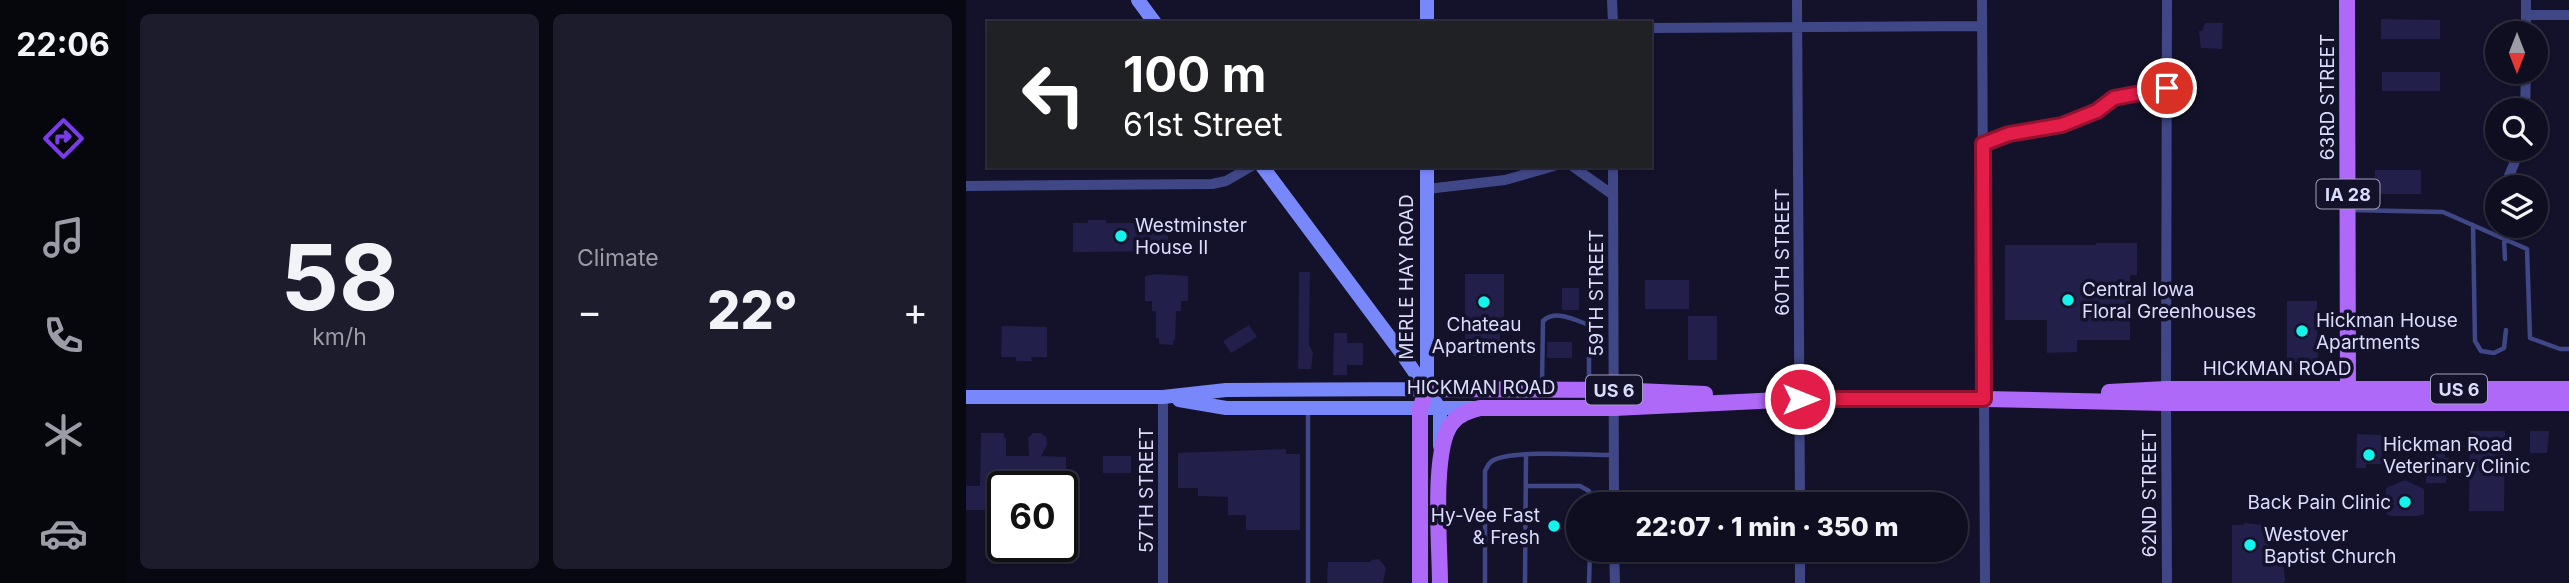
<!DOCTYPE html>
<meta charset="utf-8">
<style>
:root{--surface:#0e0e20;--page:#1c1c2d;--text:#f1f3f6;--muted:#9b9ca5;--line:#2e2e3e;--accent:#7c3aed}
body{margin:0;font-family:Inter,sans-serif;background:var(--page);color:var(--text);height:100vh;display:flex;flex-direction:column;font-size:26px;white-space:nowrap}
*{box-sizing:border-box;margin:0}
p{font-size:23px;color:var(--muted)}
.icon{flex:none;width:38px;height:38px;fill:none;stroke:currentColor;stroke-width:2;stroke-linecap:round;stroke-linejoin:round}
.map{position:relative;flex:1;overflow:hidden}
.panel{display:flex;flex-direction:column;gap:14px;padding:14px;background:#080812;width:840px}
.panel>*{flex:none}
.guide{position:absolute;left:21px;top:21px;width:665px;height:147px;border-radius:0px;box-shadow:0 2px 5px #0004,0 0 0 2px var(--line);background:#202124;color:#fff;overflow:hidden}
.needle{width:46px;rotate:180deg}
.buttons{position:absolute;left:1519px;top:21px;display:grid;gap:14px}
.buttons a{display:grid;place-items:center;width:63px;height:63px;border-radius:50%;background:var(--surface);box-shadow:0 2px 5px #0004,0 0 0 2px var(--line);font-size:35px}
.speed{position:absolute;left:21px;top:471px;display:flex;gap:14px;font-size:35px;font-weight:700;text-align:center}
.speed>*{display:grid;place-content:center;width:91px;height:91px;border-radius:50%;background:var(--surface);box-shadow:0 2px 5px #0004,0 0 0 2px var(--line);line-height:1}
.speed .limit{border:4px solid #111;border-radius:10px;background:#fff;color:#111}
.pin{position:absolute;display:grid;place-items:center;width:60px;height:60px;color:#fff;margin:-30px;border:4px solid #fff;border-radius:50%;box-shadow:0 2px 7px #0007}
.me{position:absolute;width:77px;margin:-38px;rotate:90deg;stroke-linejoin:round;filter:drop-shadow(0 0 5px #0008)}
.turn{display:flex;align-items:center;gap:24px;height:147px;padding:0 21px;font-size:32px}
.turn .icon{width:91px;height:91px;stroke-width:2.5}
.turn b{display:block;font-size:49px;line-height:60px}
.big{font-size:52px;font-weight:800;line-height:1.1}
.panel .card{flex:1;display:flex;flex-direction:column;justify-content:center;gap:10px;min-width:0;padding:0 24px;border-radius:10px;background:var(--page)}
.panel .dial{align-items:center;gap:0}
.dial b{font-size:91px;line-height:1}
.heat{display:flex;justify-content:space-between;align-items:center;font-size:38px;direction:ltr}
.panel .tiles{flex:1;display:grid;gap:14px;grid-template-columns:repeat(2,1fr)}
.trip{position:absolute;left:600px;top:492px;width:402px;height:70px;border-radius:35px;background:var(--surface);box-shadow:0 2px 5px #0004,0 0 0 2px var(--line);font-weight:800;line-height:70px;text-align:center}
main{display:flex;flex:1;min-height:0}
.dock{display:flex;flex-direction:column;width:126px;justify-content:space-around;align-items:center;background:#06060d;color:var(--muted)}
.dock .icon{width:49px;height:49px}
.dock .current{color:var(--accent)}
.dock b{font-size:32px;color:var(--text)}
.map>svg:first-child{display:block}
.building{fill:#221f4a}
.lines{fill:none;stroke-linecap:round;stroke-linejoin:round}
.lane{stroke:#404786;stroke-width:4.5}
.street{stroke:#404786;stroke-width:10}
.secondary{stroke:#7887f9;stroke-width:14}
.primary{stroke:#af69f8;stroke-width:16}
.route-casing{stroke:#92132f;stroke-width:18}
.route{stroke:#e11d48;stroke-width:12}
.poi-dot{fill:#12f4ec;stroke:#13122a;stroke-width:2.5}
.labels{text-anchor:middle;dominant-baseline:central;stroke-width:7;stroke-linejoin:round;paint-order:stroke}
.shield{fill:#13122a;stroke:#a0a0be;stroke-width:2}
.shield-label{font-size:18px;font-weight:bold;fill:#dcddfd}
.street-label{font-size:19px;fill:#dcddfd;stroke:#13122a}
.poi-label{font-size:19px;fill:#dcddfd;stroke:#13122a;text-anchor:start}
</style>
<main>
<nav class="dock">
<b>22:06</b>
<svg class="icon current" aria-label="directions" viewBox="0 0 24 24"><path d="M12 3l9 9-9 9-9-9zM9 14v-3h6M13 9l2 2-2 2"/></svg>
<svg class="icon" aria-label="music" viewBox="0 0 24 24"><path d="M9 18V5l10-2v13"/><circle cx="6" cy="18" r="3"/><circle cx="16" cy="16" r="3"/></svg>
<svg class="icon" aria-label="phone" viewBox="0 0 24 24"><path d="M5 4h4l2 5-3 2q2 4 5 5l2-3 5 2v4C11 20 4 13 5 4z"/></svg>
<svg class="icon" aria-label="climate" viewBox="0 0 24 24"><path d="M12 3v18M4 7l16 10M4 17L20 7"/></svg>
<svg class="icon" aria-label="car" viewBox="0 0 24 24"><path d="M5 17H2v-5l4-1 3-4h7l3 4 3 1v5h-3M9 17h6M6 11h13"/><circle cx="7" cy="17" r="2"/><circle cx="17" cy="17" r="2"/></svg>
</nav>
<section class="panel">
<div class="tiles">
<div class="card dial"><b>58</b><p>km/h</p></div>
<div class="card"><p>Climate</p>
<div class="heat"><a>−</a><b class="big">22°</b><a>+</a></div>
</div>
</div>
</section>
<div class="map">
<svg width="1603" height="583" viewBox="0 0 1603 583">
<rect width="100%" height="100%" fill="#13122a"/>
<path class="building" d="M1415,19l59,1v19h-59z
M1239,23h18l-1,26 -21,-1 -2,-17h3z
M1416,72h58v19h-58z
M1409,170h46v24h-46z
M122,220h18v3h29v-3l33,2v29l-95,1v-29h15z
M1130,243h41v32h-7v65h-53v12l-30,1v-33h-42v-75h91z
M333,272h11l-1,73 4,8 -2,16h-13z
M190,274l32,2v25h-7v10h-5l-1,29h-2v5l-14,-1v-6h-3v-27h-4v-10h-7v-25z
M499,274h39v56h-4v26h-38v-17h3z
M679,280h44v29h-44z
M596,288h17v22h-17z
M1321,301h30l1,61h-31z
M722,316h29v44h-29z
M283,325l8,12 -26,16 -8,-12z
M36,326l45,1v30h-16l1,4h-16v-4h-15z
M368,333h13v10h16v22h-16v10h-14z
M581,342h25v16h-25z
M1504,431h35l-1,80h-35z
M1564,431h19l-2,22h-17z
M15,433h23v5h2v18h23l-1,-18 5,-5h8l5,4 1,8 -6,11 25,1v20l-60,-1v7l-10,-1v28h-30v-24h14z
M1391,434l25,1v29h-16v4h-10z
M320,449v5h14v76h-54v-15h-18v-18l-30,-1v-8h-20v-35z
M1469,454h10v4h4l-3,25h-20l1,-25h8z
M137,456h28v17h-28z
M1439,480l19,9v25l-7,2h-26l-5,-2v-26z
M1278,523l21,2v6h3v27h15l2,23 -2,2h-51v-58h12z
M413,559l7,9 -3,15h-56l1,-21h43v-2z"/>
<g class="lines">
<path class="lane" d="M1386,210l91,2 84,37 3,89 30,11h9
M1507,225l2,116 6,10 13,2 10,-5 2,-18
M1538,239l1,20
M576,385l1,-64c13,-12 32,-1 46,4v63
M342,410v173
M560,486h54l9,5 1,13
M519,583v-112c3,-6 5,-10 11,-12 24,-9 90,-4 117,-4
M559,583l1,-127
M623,583l1,-33"/>
<path class="street" d="M646,0l1,23
M831,0l3,504
M1016,0l3,583
M1560,15h43
M684,28l332,-2
M1560,33v-33
M1559,110l1,-38
M1017,144l26,-10 53,-9 35,-13 17,-14 53,-10
M606,166l41,29
M647,166l1,338
M1543,176l11,-27
M0,186l246,-2 14,-3 26,-15
M461,189l78,-9 49,-14
M1200,389l1,-389
M1200,403l1,180
M648,550l1,33
M834,550v33
M197,583v-186"/>
<path class="secondary" d="M172,0l17,23
M461,0v23
M296,166l138,185 40,58v37
M461,166v221
M0,397h197l63,-7 201,-1
M213,400l47,8h247"/>
<path class="primary" d="M1381,0l1,397
M1143,392l57,-3h403
M454,583v-174l7,-20 187,1 91,4
M474,583c0,-36 -9,-134 12,-160 7,-9 17,-12 28,-15h134l186,-9h185l181,4h403"/>
</g>
<g class="lines">
<g class="route-casing">
<path id="route" d="M834,399h184l-1,-255 26,-10 53,-9 35,-14 17,-13 53,-10"/>
</g>
<use href="#route" class="route"/>
</g>
<g class="poi-dot">
<circle cx="155" cy="236" r="7"/>
<circle cx="1102" cy="300" r="7"/>
<circle cx="518" cy="302" r="7"/>
<circle cx="1336" cy="331" r="7"/>
<circle cx="1403" cy="455" r="7"/>
<circle cx="1439" cy="502" r="7"/>
<circle cx="588" cy="526" r="7"/>
<circle cx="1284" cy="545" r="7"/>
</g>
<g class="labels">
<g class="shield">
<rect x="1350.5" y="179.5" width="63" height="29" rx="5"/>
<rect x="1465" y="374.5" width="56" height="29" rx="5"/>
<rect x="620" y="375.5" width="56" height="29" rx="5"/>
</g>
<g class="shield-label">
<text x="1382" y="194">IA 28</text>
<text x="1493" y="389">US 6</text>
<text x="648" y="390">US 6</text>
</g>
<g class="street-label">
<text transform="translate(1361 97) rotate(-90)">63RD STREET</text>
<text transform="translate(816 252) rotate(-90)">60TH STREET</text>
<text transform="translate(440 277) rotate(-90)">MERLE HAY ROAD</text>
<text transform="translate(630 293) rotate(-90)">59TH STREET</text>
<text x="1311" y="368">HICKMAN ROAD</text>
<text x="515" y="387">HICKMAN ROAD</text>
<text transform="translate(180 490) rotate(-90)">57TH STREET</text>
<text transform="translate(1183 493) rotate(-90)">62ND STREET</text>
</g>
<g class="poi-label">
<text x="169" y="225">Westminster<tspan x="169" dy="22">House II</tspan></text>
<text x="1116" y="289">Central Iowa<tspan x="1116" dy="22">Floral Greenhouses</tspan></text>
<text x="1350" y="320">Hickman House<tspan x="1350" dy="22">Apartments</tspan></text>
<text x="518" y="324" text-anchor="middle">Chateau<tspan x="518" dy="22">Apartments</tspan></text>
<text x="1417" y="444">Hickman Road<tspan x="1417" dy="22">Veterinary Clinic</tspan></text>
<text x="1425" y="502" text-anchor="end">Back Pain Clinic</text>
<text x="574" y="515" text-anchor="end">Hy-Vee Fast<tspan x="574" dy="22">&amp; Fresh</tspan></text>
<text x="1298" y="534">Westover<tspan x="1298" dy="22">Baptist Church</tspan></text>
</g>
</g>
</svg>
<div class="buttons">
<a><svg class="needle" viewBox="-14 -14 28 28"><path d="M0-13l5 13h-10z" fill="#e53935"/><path d="M0 13l5-13h-10z" fill="#9b9ca5"/></svg></a>
<a><svg class="icon" aria-label="search" viewBox="0 0 24 24"><circle cx="10" cy="10" r="6"/><path d="M15 15l6 6"/></svg></a>
<a><svg class="icon" aria-label="layers" viewBox="0 0 24 24"><path d="M12 4l9 5-9 5-9-5zM3 14l9 5 9-5"/></svg></a>
</div>
<div class="speed"><div class="limit">60</div></div>
<div class="pin" style="left:1201px;top:88px;background:#d93025"><svg class="icon" aria-label="arrive" viewBox="0 0 24 24"><path d="M6 21V4h12l-3 4 3 4H6"/></svg></div>
<svg class="me" style="left:834px;top:399px" viewBox="-20 -20 40 40"><circle r="17" fill="#e11d48" stroke="#fff" stroke-width="3"/><path d="M0-11L8 9 0 5-8 9z" fill="#fff"/></svg>
<div class="trip">22:07 · 1 min · 350 m</div>
<div class="guide">
<div class="turn"><svg class="icon" aria-label="left" viewBox="0 0 24 24"><path d="M17 20v-9H6M10 6l-5 5 5 5"/></svg><div><b>100 m</b>61st Street</div></div>
</div>
</div>
</main>
